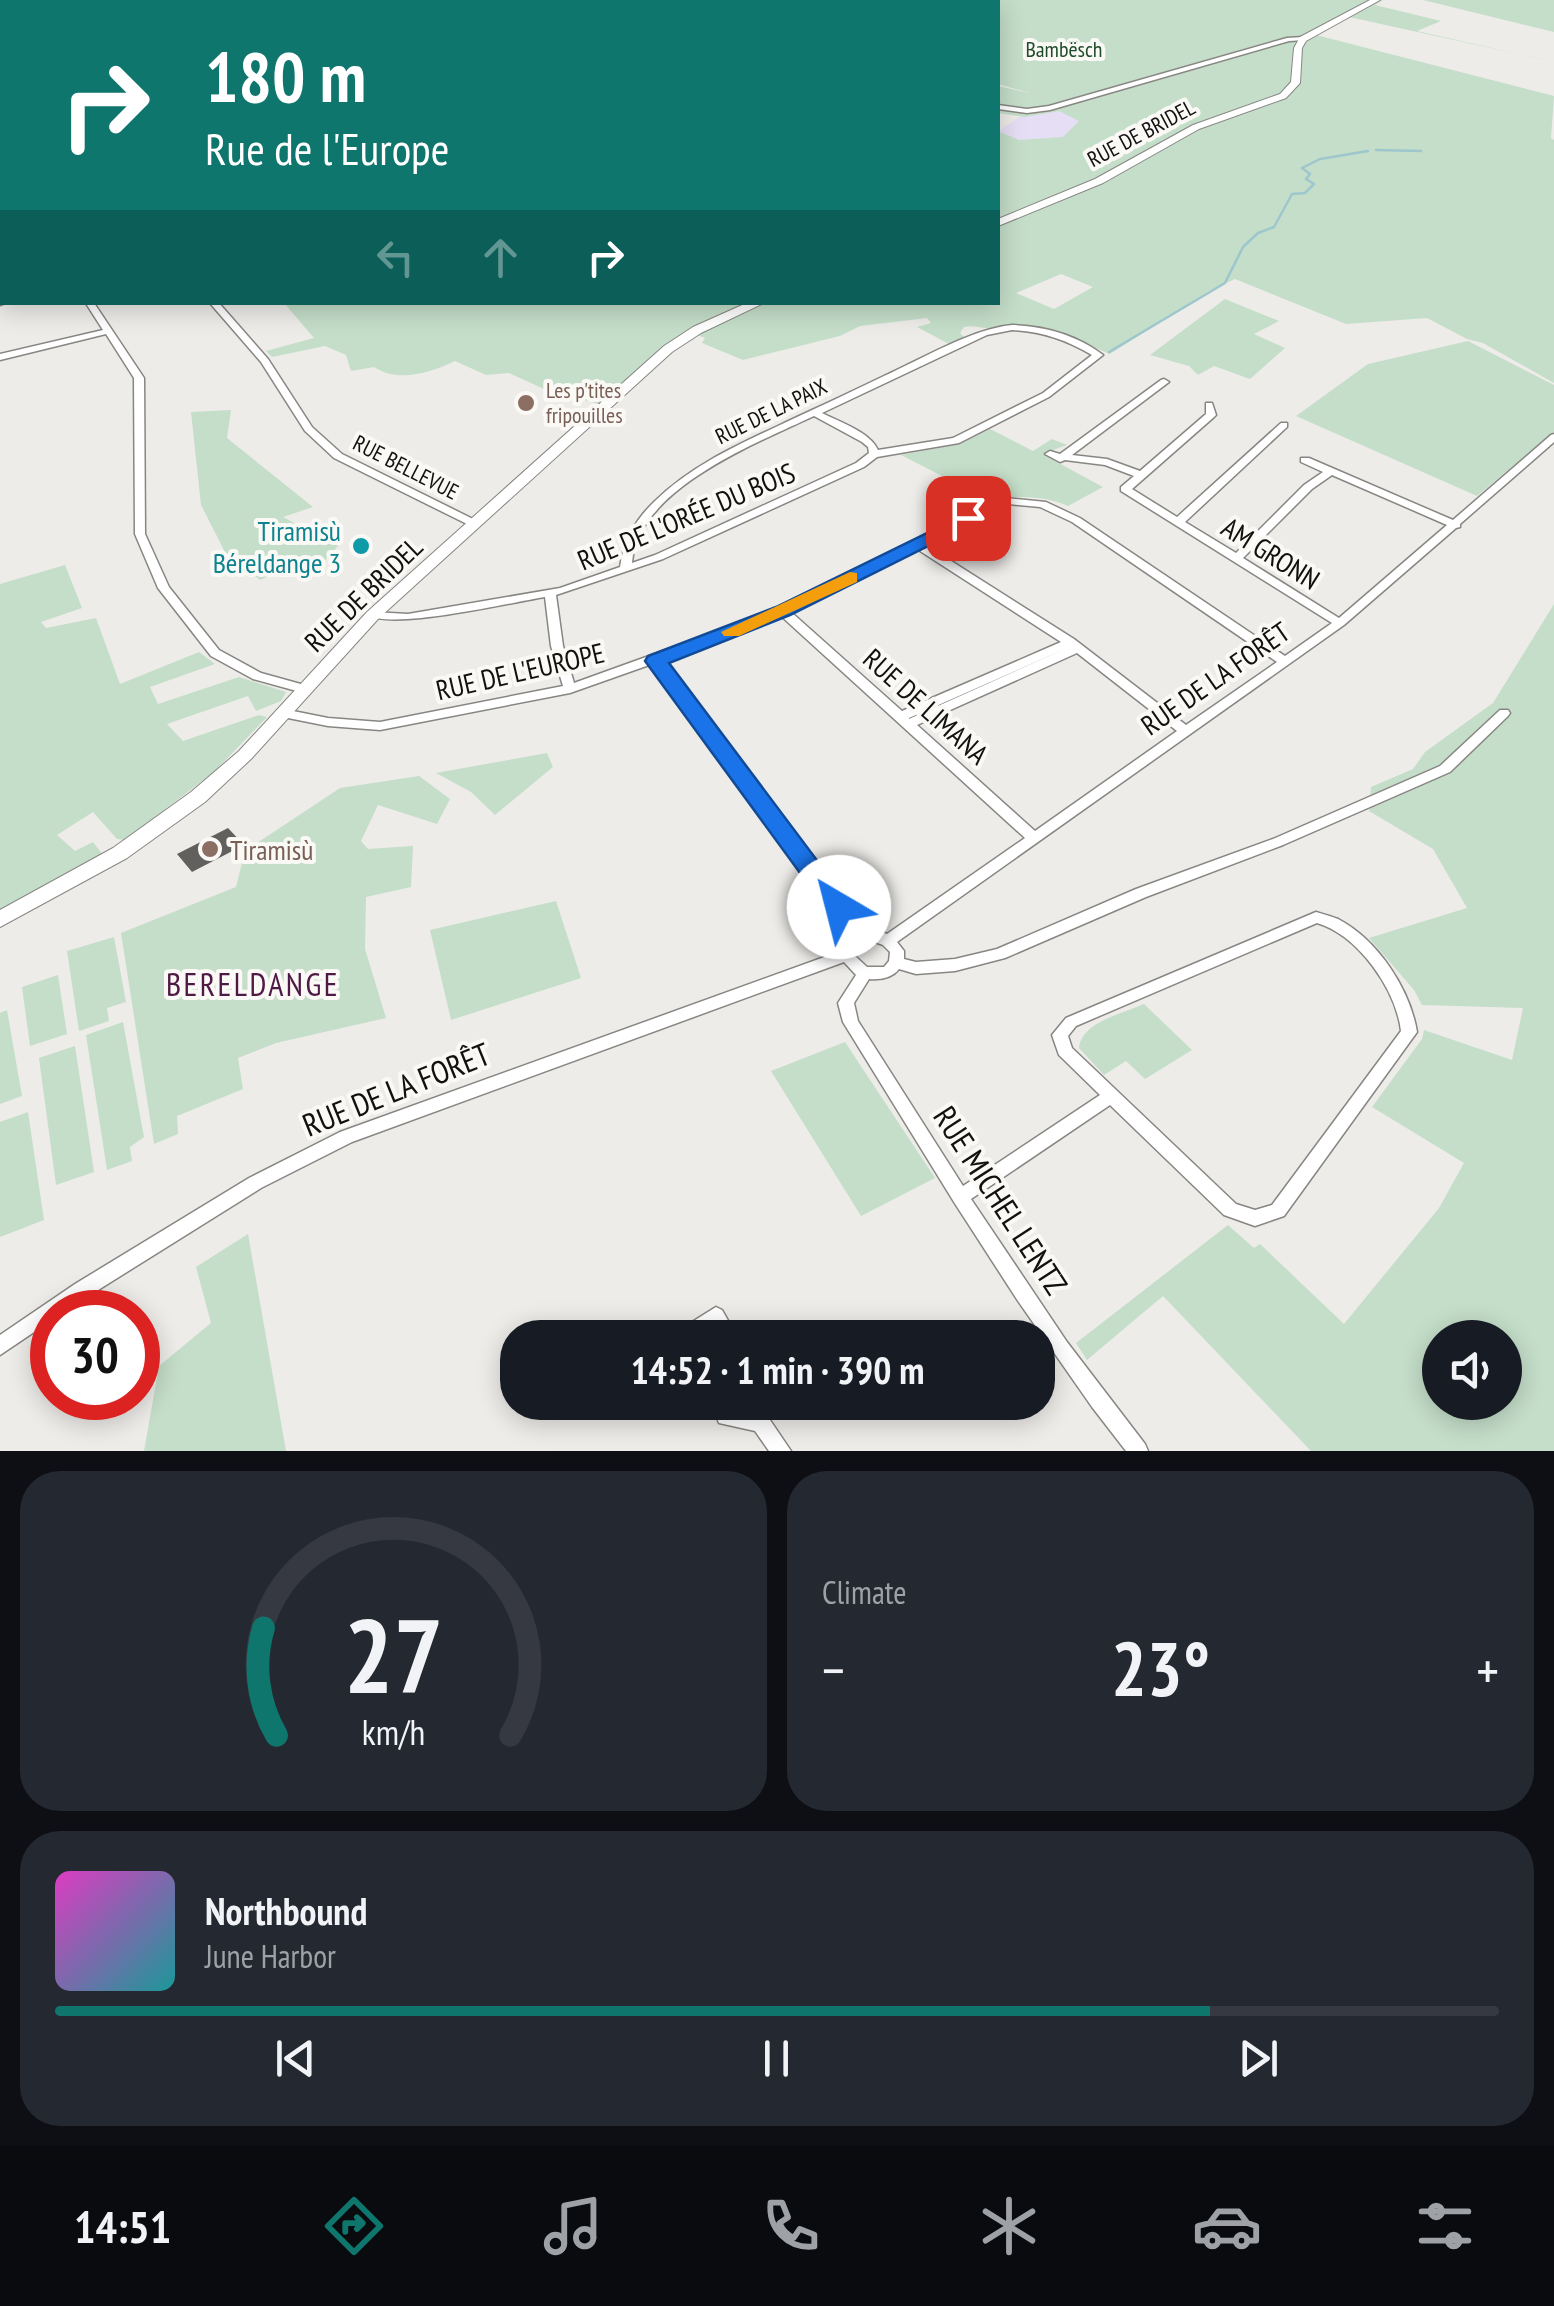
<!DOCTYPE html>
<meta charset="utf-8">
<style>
:root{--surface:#171b24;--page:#242831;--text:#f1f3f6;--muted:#9ea1a6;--line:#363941;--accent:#0f766e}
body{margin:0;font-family:"PT Sans Narrow",sans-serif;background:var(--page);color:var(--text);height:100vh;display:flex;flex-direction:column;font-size:38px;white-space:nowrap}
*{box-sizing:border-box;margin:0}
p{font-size:32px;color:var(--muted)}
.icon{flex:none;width:55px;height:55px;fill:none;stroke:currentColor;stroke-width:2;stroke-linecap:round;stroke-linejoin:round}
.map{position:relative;height:1451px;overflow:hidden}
.details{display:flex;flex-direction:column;gap:20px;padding:20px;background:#0d0f14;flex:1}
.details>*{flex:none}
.top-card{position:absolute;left:0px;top:0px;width:1000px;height:305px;box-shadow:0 5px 25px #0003;background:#0f766e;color:#fff;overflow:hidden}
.tools{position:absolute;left:1422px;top:1320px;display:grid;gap:20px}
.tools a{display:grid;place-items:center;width:100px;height:100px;border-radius:50%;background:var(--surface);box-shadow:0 5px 25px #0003;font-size:50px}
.speed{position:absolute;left:30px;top:1290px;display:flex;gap:20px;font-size:50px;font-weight:700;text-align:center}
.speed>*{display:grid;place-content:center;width:130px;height:130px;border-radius:50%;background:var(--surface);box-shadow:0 5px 25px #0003;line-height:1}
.speed .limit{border:15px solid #d22;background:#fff;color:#111}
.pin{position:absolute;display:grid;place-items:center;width:85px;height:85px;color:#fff;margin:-42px;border-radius:20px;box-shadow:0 5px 15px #0006}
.me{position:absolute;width:110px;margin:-55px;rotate:323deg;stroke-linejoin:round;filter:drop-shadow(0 0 8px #0008)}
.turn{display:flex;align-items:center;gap:35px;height:210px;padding:0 40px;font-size:45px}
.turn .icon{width:130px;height:130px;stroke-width:2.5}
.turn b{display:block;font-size:70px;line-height:85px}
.lanes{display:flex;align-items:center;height:95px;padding:0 40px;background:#0003;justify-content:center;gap:50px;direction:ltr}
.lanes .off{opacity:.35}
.big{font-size:75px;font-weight:600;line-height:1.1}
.details .card{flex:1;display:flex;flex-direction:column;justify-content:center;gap:15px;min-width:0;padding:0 35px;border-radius:40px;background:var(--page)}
.details .dial{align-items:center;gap:0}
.dial svg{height:260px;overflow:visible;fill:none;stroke:var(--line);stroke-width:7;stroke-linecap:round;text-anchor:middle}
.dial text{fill:var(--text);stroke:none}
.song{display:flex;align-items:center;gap:30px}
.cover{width:120px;height:120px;border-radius:15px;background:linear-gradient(135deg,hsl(310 70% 55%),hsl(180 70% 35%))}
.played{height:10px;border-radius:5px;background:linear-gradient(90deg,var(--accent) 80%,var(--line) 80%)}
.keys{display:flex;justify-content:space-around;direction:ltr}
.heat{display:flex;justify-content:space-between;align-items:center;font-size:55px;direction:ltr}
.details .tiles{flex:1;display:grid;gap:20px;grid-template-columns:1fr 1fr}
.card:last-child{grid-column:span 2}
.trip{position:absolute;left:500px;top:1320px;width:555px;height:100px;border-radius:40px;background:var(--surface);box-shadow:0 5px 25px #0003;font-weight:600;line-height:100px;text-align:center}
.tab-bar{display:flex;height:160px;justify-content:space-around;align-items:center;background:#090b0e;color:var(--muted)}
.tab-bar .icon{width:70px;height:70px}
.tab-bar .on{color:var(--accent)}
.tab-bar b{font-size:45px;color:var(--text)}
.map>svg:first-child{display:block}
.commercial{fill:#e6def4}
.green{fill:#c4dec9;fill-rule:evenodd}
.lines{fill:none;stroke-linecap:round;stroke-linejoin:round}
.stream{stroke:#9dc6cd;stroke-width:2.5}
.building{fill:#62605e}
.street-casing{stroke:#888683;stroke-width:3}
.secondary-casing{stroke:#888683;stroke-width:2}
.street{fill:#fff;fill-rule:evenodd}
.secondary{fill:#fff;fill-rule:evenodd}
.route{fill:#1a73e8;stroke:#114b97;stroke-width:2.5}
.slow{fill:#f59e0b}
.education-dot{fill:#8d6e63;stroke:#fbf9f6;stroke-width:4}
.culture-dot{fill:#0f9aa8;stroke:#fbf9f6;stroke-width:4}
.labels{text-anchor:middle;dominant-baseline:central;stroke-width:8;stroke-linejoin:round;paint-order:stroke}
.far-park-label{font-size:22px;fill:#1e4c2b;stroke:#fbf9f6}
.far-street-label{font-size:22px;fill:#121110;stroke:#fbf9f6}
.far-education-label{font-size:22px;fill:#785e54;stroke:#fbf9f6;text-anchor:start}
.street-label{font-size:28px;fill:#121110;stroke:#fbf9f6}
.culture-label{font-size:28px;fill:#0d838f;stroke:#fbf9f6;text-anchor:end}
.education-label{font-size:28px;fill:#785e54;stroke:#fbf9f6;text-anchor:start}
.quarter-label{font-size:32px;letter-spacing:2.5px;fill:#4f1946;stroke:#fbf9f6}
.near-street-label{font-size:32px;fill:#121110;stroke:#fbf9f6}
</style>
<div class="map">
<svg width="1554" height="1451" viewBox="0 0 1554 1451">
<rect width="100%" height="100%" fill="#eeece9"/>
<path class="commercial" d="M1067,109l33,13 -53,31 -49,-22 26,-17z"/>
<path class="green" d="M0,0h608l-606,2 -2,194z
M704,0h679l-8,5 66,16 -24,10 137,31 -205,-45 -33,18 238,61 -3,42 3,2v243l-71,-40 -16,-4 -40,-21 -81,6 -111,-45 -26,12 -99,63c-49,-20 -70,-28 -123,-26 -8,0 -14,-3 -23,-1l-4,6 4,4 -15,7 -32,-17 14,-4 -4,-5 -67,8 -20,10 -97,24 -41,-17 3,-5 -19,-7 -87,73 -55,-15 -35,-16 -23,2 -31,-14c-25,12 -57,22 -81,6l-23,4 -5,-16 -21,-9 -53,11 -6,-6 48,-13 -30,-35 714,-1v-171l21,9 44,-3 16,-16 -20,-10 -34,6 -27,-4v-27l32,7 -32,-9v-82zM1061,274l32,13 -39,22 -38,-16z
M1423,0h131v32z
M1225,299l54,22 -25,13 31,14 -35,31 -36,-13 -16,9 -9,-9 -39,-11z
M1468,341l86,44v47l-77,64 -181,-80 72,-52z
M231,410l-4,28 86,69 -30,10 55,29 -29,32 -19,-12 -30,14 -35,-28 -24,-47 -10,-93z
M990,429l43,22 19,-12 15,6 -25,9 61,33 -35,19c-31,-14 -58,-6 -89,-11l-78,-40 58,-11z
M65,565l17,43 -41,14 5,6 50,-10 24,66 79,-32 16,12 -65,23 8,17 81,-27 47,15 -5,9 -25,10 -8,-15 -81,28 16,17 76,-26 8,2 -52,54 -90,69 -8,-1 -24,-27 -36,23 18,16 18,-9 10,13 -103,54v-325z
M1554,604v847h-243l-148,-155 -76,64 -11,-17 152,-118 26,23 6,-4 84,80 95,-116 25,-45 -92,-56 50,-68 2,-9 88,30 11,-52 -101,-3 -8,-15 -45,-52 98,-30 -34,-59 -64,-38 2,-24 42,-18 12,-17 68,-49zM1440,1338h65v64h-65z
M547,753l6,14 -58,48 -24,-23 -35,-19z
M419,776l31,23 -13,25 -59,-19 -17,36 7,8 45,-3 -2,41 -45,10 -1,52 21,69 -110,25 -38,15 5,31 -66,27 1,18 -24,10 -33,-211 115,-46 9,-36 95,-63z
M556,901l25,77 -130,42 -21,-90z
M114,937l12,65 -19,6 2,13 -30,10 -12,-80z
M58,975l9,59 -37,12 -8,-59z
M1144,1004l48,46 -47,29 -19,-18 -22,14 -25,-27c2,-26 45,-35 65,-44z
M7,1010l15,86 -22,8v-91z
M123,1022l21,115 -14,10 2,14 -25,9 -21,-135z
M845,1042l90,136 -74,38 -90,-145z
M75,1046l19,126 -38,13 -17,-127z
M28,1112l16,108 -44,17v-115z
M248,1234l38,217h-142l15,-85 52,-43 -15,-56z"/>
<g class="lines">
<path class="stream" d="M1376,150l45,1
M1109,352l116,-69 18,-36 15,-14 16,-6 18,-33 13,-1 9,-9 -8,-5 4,-5 -8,-6 18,-9 48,-8"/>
</g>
<path class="building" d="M228,828l16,17 -52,27 -15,-18z"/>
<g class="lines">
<g class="street-casing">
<path id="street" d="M1303,37l2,3 -16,1 -239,69 -23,3 -29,-4v-4l29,4 22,-3 238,-68z
M0,286l2,1v7h-2z
M0,299h2v3l3,1 -5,2z
M91,302l3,1 50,75 1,156 24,53 50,63 42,23 47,13 2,3 -2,3 -4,1 -51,-14 -42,-23 -53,-68 -23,-54 -1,-156 -28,-44 -106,26v-6l103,-24 -16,-25z
M209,302h9l50,57 44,68 30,27 135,67v4h-8l-135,-67 -29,-27 -44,-69z
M1012,325c32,1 65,10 91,30l-54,42 -90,46 -82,14 -13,10 -201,92 -107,36 7,51 11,37 205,-74 227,-111 40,4 34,16 205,138 47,-33 -211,-132v-4l13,-11 -29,-11 -40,-5 -5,2 -15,-8 5,-3 10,3 101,-74 3,-1 5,3 -97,73 35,4 33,12 66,-57v-11h6l4,12 -2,2 -82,72 45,28 104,-94h6v4l-102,95 51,31 68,-68 19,-13 -22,-10v-4h8l144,62 98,-85 3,-1v8l-94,82v3l-4,1 -112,97 -447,317 7,9v8l12,3 39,-3 42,-10 139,-60 137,-50 167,-73 60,-56h8l2,3 -2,3 -58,56 -167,73 -137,52 -141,61 -50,13 -39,3 -17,-5c-7,9 -19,11 -30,10l-15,24 4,18 105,165 137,-91 -41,-40 -7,-20 14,-17 250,-106c7,2 15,4 22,7 40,21 72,70 79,113l-133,184 -29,10 -31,-11 -114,-110 -139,94 96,143 78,102 3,7h-22l-34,-44 -74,-106 -64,-99 -111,-180 -5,-19 18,-28 -12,-13 -492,180 -91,46 -198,124h-11v8l-52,35v-20l75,-51 174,-106 91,-46 501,-181 12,-14 -201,-273 -82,29 -190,37 -52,-4 -45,-9 -6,-4 6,-4 45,9 52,4 183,-36 -12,-40 -6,-49c-37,6 -150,33 -178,18l6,-3 35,2 152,-26 60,-21c4,-27 15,-47 35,-66 36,-35 80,-55 125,-76 34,-16 69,-32 104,-49 38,-17 87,-47 128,-51zM1012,330c29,1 55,10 80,25l-49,38 -90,45 -75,12c-8,-18 -38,-28 -56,-37l165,-78zM814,416l48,26 6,5 1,6 -13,10 -201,92 -23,8c5,-74 125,-120 182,-147zM1332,475l115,50 -108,93 -96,-60 69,-69zM1008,504l32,3 32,15 205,140 -91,63 -112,-86 -148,-94zM917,549l144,93 -159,69 -111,-99zM781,616l244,222 -138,96 -11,-4 -10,2 -204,-272zM1069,647l-160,72v-1zM1077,653l100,78 -142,100 -118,-106zM1317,923c41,12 79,66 84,108l-129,174 -17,5 -19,-6 -164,-156 -4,-12 8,-10zM875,942l8,3 7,7 -1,9 -5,6h-17l-13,-12 9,-10z
M716,1307l6,3 16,28h-19l-6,-10 -14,10h-26l3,-6z
M710,1402h19l3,6 21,3 1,-9h19l-3,18 21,31h-22l-14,-20 -36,-8z"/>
</g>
<g class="secondary-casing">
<path id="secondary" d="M1370,0h10l-74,41 -4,7 -2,35 -14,15 -87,31 -96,54 -105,43v-7l97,-40 98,-54 87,-31 11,-12 3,-34 6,-11z
M749,302h17l-65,31 -29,19 -293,266 -128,141 -46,43 -78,56 -127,69v-17l113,-62 78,-56 48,-41 128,-139 297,-266 29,-19z"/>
</g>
<use href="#street" class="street"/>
<use href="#secondary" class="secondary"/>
</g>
<path class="route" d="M968,513l9,5 -3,5 -184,92 -121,48 183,244 -4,7h-18l-185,-253 3,-5 128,-49z"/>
<path class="slow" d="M850,572l7,1v9l-118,54h-15l-3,-4z"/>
<g class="education-dot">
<circle cx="526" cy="403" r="10"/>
<circle cx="210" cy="849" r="10"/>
</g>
<circle class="culture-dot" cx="361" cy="546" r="10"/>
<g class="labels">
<g class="far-park-label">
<text x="1064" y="49">Bambësch</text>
</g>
<g class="far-street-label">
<text transform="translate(1141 133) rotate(-28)">RUE DE BRIDEL</text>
<text transform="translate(771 411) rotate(-26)">RUE DE LA PAIX</text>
<text transform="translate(406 467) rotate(27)">RUE BELLEVUE</text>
</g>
<g class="far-education-label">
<text x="546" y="390">Les p'tites<tspan x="546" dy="25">fripouilles</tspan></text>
</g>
<g class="street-label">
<text transform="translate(686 516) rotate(-23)">RUE DE L'ORÉE DU BOIS</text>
<text transform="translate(1271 553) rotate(32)">AM GRONN</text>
<text transform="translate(363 594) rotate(-44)">RUE DE BRIDEL</text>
<text transform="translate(520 671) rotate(-13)">RUE DE L'EUROPE</text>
<text transform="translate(1215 678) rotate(-35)">RUE DE LA FORÊT</text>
<text transform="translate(926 706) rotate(42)">RUE DE LIMANA</text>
</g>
<g class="culture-label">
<text x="341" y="530">Tiramisù<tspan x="341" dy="32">Béreldange 3</tspan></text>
</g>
<g class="education-label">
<text x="230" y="849">Tiramisù</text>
</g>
<g class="quarter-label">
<text x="253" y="984">BERELDANGE</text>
</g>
<g class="near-street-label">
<text transform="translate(396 1089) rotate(-22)">RUE DE LA FORÊT</text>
<text transform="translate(1001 1200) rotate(57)">RUE MICHEL LENTZ</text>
</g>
</g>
</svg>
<div class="tools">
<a><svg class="icon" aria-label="sound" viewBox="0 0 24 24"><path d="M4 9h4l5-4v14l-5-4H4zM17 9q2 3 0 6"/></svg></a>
</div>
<div class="speed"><div class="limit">30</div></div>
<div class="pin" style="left:968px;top:518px;background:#d93025"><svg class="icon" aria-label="arrive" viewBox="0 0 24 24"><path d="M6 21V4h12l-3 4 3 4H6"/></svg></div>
<svg class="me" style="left:839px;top:907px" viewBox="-20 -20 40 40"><circle r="19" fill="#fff"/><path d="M0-13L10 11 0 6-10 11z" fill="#1a73e8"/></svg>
<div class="trip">14:52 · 1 min · 390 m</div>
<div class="top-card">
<div class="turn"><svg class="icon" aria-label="right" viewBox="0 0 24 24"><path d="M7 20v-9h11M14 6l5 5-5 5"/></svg><div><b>180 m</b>Rue de l'Europe</div></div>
<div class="lanes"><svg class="icon off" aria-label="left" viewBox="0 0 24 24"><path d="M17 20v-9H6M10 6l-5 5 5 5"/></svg><svg class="icon off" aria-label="ahead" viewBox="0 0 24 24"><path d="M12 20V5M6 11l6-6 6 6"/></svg><svg class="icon" aria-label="right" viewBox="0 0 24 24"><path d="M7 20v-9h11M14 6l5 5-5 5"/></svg></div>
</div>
</div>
<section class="details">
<div class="tiles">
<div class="card dial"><svg viewBox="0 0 100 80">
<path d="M14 69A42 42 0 1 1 86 69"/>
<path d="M14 69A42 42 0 0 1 10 36" stroke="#0f766e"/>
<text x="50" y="56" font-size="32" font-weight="700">27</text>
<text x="50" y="72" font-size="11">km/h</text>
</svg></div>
<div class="card"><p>Climate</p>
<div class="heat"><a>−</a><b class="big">23°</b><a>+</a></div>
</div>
<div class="card">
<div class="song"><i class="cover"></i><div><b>Northbound</b><p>June Harbor</p></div></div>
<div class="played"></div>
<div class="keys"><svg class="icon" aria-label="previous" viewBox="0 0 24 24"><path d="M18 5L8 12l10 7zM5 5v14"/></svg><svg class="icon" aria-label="pause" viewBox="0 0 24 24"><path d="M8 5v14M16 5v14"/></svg><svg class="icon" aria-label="next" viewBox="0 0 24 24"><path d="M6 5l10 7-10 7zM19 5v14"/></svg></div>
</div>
</div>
</section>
<nav class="tab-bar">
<b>14:51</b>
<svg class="icon on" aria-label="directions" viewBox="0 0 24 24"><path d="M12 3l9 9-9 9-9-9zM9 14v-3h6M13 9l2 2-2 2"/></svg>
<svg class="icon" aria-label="music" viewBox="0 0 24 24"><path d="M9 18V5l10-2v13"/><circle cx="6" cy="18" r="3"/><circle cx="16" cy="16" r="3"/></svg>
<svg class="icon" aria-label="phone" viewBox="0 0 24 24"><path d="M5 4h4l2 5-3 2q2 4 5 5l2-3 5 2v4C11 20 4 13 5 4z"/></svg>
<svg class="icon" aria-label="climate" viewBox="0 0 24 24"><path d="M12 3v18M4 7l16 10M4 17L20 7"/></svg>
<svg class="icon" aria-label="car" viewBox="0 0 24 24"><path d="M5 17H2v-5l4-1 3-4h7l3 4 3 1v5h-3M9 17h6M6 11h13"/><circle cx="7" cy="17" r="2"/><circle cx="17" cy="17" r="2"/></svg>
<svg class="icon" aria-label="filters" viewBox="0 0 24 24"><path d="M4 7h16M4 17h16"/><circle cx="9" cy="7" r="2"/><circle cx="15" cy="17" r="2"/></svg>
</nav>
